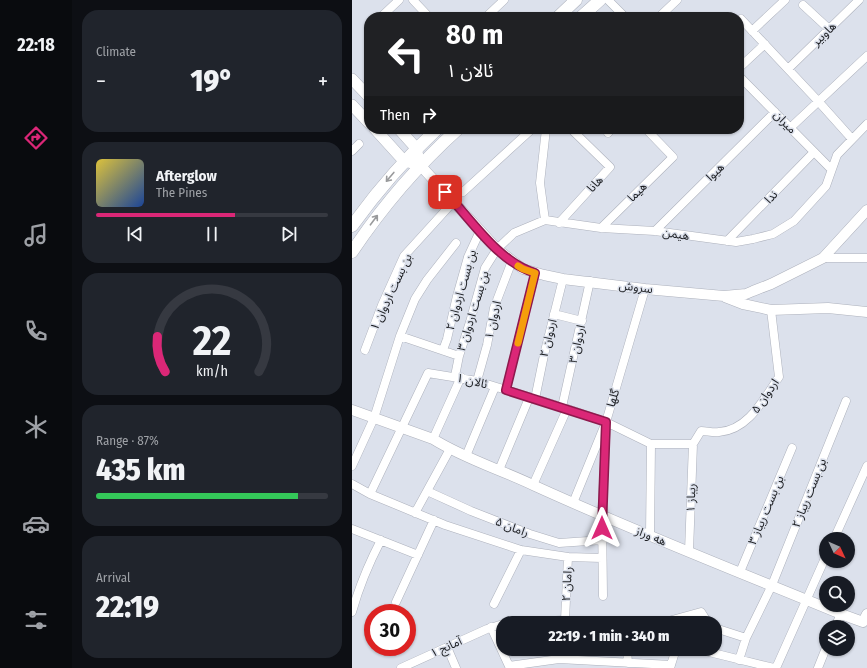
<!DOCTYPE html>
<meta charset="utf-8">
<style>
:root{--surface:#171b24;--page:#20242c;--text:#f1f3f6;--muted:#9ea1a6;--line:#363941;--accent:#db2777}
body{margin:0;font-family:"Fira Sans Condensed","Noto Sans Arabic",sans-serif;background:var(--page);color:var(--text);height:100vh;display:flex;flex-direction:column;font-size:15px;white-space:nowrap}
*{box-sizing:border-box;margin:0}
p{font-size:13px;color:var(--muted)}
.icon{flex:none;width:22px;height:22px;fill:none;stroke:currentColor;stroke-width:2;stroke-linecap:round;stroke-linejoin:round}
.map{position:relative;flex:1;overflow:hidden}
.drawer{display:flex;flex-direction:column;gap:10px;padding:10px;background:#0d0f14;width:280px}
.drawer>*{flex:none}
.banner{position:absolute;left:12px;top:12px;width:380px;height:122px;border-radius:16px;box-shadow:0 1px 3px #0004;background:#202124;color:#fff;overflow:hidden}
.needle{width:26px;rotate:134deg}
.fabs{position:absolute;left:467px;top:532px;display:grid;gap:8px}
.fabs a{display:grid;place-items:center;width:36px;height:36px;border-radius:50%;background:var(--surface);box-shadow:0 1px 3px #0004;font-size:20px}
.speed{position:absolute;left:12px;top:604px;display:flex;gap:8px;font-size:20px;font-weight:700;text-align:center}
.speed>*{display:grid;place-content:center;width:52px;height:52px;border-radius:50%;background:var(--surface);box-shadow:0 1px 3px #0004;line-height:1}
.speed .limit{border:6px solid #d22;background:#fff;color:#111}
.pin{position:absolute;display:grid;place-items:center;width:34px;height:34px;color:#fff;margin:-17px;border-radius:8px;box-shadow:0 2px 6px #0006}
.me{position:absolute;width:44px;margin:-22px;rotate:0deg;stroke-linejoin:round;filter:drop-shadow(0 0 3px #0008)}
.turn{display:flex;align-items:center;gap:14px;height:84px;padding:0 16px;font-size:18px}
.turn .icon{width:52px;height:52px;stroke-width:2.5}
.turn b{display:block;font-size:28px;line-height:34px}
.then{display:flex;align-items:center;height:38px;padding:0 16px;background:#0003;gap:8px;font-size:15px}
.big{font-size:30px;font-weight:800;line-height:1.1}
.drawer .tile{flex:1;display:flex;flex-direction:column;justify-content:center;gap:6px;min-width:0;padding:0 14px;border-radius:16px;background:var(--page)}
.drawer .dial{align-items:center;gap:0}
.dial svg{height:104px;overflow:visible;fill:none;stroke:var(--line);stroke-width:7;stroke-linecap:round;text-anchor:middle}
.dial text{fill:var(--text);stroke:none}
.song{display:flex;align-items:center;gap:12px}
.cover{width:48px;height:48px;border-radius:6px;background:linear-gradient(135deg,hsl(50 70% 55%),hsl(220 70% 35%))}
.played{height:4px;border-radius:2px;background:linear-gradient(90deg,var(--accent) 60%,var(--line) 60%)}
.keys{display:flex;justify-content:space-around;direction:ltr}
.heat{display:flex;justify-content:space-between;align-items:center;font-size:22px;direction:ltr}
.charge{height:6px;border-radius:3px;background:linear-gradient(90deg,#34c759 87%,var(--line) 0)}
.trip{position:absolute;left:144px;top:616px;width:226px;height:40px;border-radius:16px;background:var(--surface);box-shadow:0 1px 3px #0004;font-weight:800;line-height:40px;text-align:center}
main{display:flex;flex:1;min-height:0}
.dock{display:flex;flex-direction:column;width:72px;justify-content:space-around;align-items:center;background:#090b0e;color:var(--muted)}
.dock .icon{width:28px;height:28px}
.dock .active{color:var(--accent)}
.dock b{font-size:18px;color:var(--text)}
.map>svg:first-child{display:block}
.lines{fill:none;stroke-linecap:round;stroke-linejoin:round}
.minor-casing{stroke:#adb1bc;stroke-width:9}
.tertiary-casing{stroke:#adb1bc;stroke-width:11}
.secondary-casing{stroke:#adb1bc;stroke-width:12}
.primary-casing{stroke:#adb1bc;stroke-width:13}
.minor{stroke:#fff;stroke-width:8}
.tertiary{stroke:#fff;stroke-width:10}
.secondary{stroke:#fff;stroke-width:11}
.primary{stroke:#fff;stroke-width:12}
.oneway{stroke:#999a9c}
.route-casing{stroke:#8e194d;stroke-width:10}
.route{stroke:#db2777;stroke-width:7}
.slow{stroke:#f59e0b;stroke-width:7}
.labels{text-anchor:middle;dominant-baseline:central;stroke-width:3;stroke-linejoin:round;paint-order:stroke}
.street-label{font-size:12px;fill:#1c1e22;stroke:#dce1ec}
</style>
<main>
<nav class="dock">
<b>22:18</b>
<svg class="icon active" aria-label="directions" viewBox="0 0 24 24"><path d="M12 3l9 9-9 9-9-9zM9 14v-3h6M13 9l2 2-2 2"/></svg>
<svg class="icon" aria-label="music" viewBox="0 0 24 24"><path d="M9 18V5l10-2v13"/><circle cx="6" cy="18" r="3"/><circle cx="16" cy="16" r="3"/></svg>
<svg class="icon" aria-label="phone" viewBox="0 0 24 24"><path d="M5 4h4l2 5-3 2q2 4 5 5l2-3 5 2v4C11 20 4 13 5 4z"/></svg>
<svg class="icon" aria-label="climate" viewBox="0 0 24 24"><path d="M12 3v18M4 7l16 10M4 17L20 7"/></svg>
<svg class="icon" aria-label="car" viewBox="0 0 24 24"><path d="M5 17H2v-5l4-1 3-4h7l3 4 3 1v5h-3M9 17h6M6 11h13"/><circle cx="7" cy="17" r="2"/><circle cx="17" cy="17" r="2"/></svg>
<svg class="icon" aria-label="filters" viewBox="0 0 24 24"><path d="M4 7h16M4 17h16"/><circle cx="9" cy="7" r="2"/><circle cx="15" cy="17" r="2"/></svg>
</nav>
<section class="drawer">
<div class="tile"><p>Climate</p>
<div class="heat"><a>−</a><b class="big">19°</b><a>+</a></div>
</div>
<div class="tile">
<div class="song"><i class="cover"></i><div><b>Afterglow</b><p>The Pines</p></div></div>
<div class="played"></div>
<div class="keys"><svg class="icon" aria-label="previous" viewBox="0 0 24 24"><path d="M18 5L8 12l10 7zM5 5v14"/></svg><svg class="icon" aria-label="pause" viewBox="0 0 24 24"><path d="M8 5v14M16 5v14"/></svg><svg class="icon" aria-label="next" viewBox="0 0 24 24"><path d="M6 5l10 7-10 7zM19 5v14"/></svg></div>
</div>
<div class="tile dial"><svg viewBox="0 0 100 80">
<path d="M14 69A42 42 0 1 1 86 69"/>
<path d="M14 69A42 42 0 0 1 8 42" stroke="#db2777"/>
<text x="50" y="56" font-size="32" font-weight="700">22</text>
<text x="50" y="72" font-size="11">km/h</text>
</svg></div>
<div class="tile"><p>Range · 87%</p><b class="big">435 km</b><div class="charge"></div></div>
<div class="tile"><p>Arrival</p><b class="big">22:19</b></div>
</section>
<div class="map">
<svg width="515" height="668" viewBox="0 0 515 668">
<rect width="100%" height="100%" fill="#dce1ec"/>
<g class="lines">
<g class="minor-casing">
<path id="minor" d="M61,0l16,17
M256,0l17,17
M451,5l26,24
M29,17l18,-17
M134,17l18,-17
M307,17l18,-17
M387,21l2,-2 77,82 34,38
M400,31l33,-31
M387,68l26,-24
M436,69l71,-69
M387,76l92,93
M438,128l77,-72
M256,133l3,-4
M0,151l7,-7
M111,192l69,-63
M193,220l-5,-37 6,-54
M207,223l51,-56 -39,-38
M249,228l72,-71 -27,-28
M303,231l120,-119
M375,241l87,-89
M471,258h44
M202,314l28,7
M48,336l59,20
M13,350l17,-45 22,-49 50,-55
M91,350l4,-11 10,-43 11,-39 12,-26
M103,376l4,-20 11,-34 15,-54 12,-19 17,-16 31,-13 56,8 54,3 81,11 17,-3 20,-5 21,-13 32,-35 11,-31 30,-31
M125,381l10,-36 7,-37 18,-47
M154,390l29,-117
M183,399l9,-44 19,-76
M210,407l28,-126
M81,439l28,-62
M114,456l29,-69
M0,466l22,-48 26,-82 15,-37 12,-19 29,-37
M147,470l30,-72
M0,484l18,10 75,31 76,25 47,7
M181,485l34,-76
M75,491l44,20 59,23 29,9 44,-3
M18,494l58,-121 49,8 85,26 44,15 45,22h42l8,-13c6,0 12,2 18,1 30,-2 45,-34 60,-55l-8,-67
M221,503l33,-81 39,-133
M63,513l35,-64
M0,529l66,26
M298,536l1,-92
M482,539l33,-73
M337,551l4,-107
M388,572l52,-124
M251,596l-1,-80 4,-87
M44,602l38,-82
M142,604l27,-54
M0,612c7,-25 17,-49 29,-72
M213,620l3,-63 34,1
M154,623l59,-3 42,3
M309,623l40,-11 7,11
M139,627l18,39
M483,627l6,-13
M363,628l31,10
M95,647l9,21
M275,649l1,14
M353,651l69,17
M387,660l7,-22 26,-53 74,-184
M49,668l86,-39 16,-5
M158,668l-1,-2 50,-7 112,6
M318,668l6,-19
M424,668l50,-112
M466,668l8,-20"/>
</g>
<g class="tertiary-casing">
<path id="tertiary" d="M68,165l77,84 26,20 21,6 19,4 82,10 79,7 22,-2 7,-3 18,-7 52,-26 44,-48
M373,297l18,7 28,6 57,-2 39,4
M0,410l81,29c32,20 69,31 102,47 101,46 204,86 306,128l22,8 4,-8"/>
</g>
<g class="secondary-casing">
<path id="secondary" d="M0,79l17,18
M0,105l17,18
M23,129l29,32 16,4 -4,-17 -17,-19"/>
</g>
<g class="primary-casing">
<path id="primary" d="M206,17l18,-17
M229,17l19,-17
M0,226c25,-35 53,-67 85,-97
M0,252c30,-45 65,-86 106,-123"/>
</g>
<use href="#minor" class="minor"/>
<use href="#tertiary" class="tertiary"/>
<use href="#secondary" class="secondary"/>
<use href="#primary" class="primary"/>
</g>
<defs><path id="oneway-shaft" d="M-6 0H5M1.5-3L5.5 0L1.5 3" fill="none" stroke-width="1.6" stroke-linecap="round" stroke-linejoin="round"/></defs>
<g class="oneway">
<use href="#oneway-shaft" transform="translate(38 177) rotate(130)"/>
<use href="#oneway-shaft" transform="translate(22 220) rotate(-53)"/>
</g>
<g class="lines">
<g class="route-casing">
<path id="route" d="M93,192c27,28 52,69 90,81l-29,117 100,32 -4,106"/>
</g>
<use href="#route" class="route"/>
<path class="slow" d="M166,343l17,-70 -12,-4 -5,-3"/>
</g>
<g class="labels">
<g class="street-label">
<text transform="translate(472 34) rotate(-44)">هاوبیر</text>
<text transform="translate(433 122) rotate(46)">میران</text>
<text transform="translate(363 172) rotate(-44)">هیوا</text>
<text transform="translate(243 184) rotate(-47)">هانا</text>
<text transform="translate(285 192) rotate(-45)">هیما</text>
<text transform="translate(419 197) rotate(-46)">ندا</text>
<text transform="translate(324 234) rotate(8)">هیمن</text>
<text transform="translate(284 287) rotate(7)">سروش</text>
<text transform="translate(109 290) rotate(-74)">بن بست اردوان ۲</text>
<text transform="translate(39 292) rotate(-65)">بن بست اردوان ۱</text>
<text transform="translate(121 311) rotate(-73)">بن بست اردوان ۳</text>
<text transform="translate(141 320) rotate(-77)">اردوان ۱</text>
<text transform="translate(196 338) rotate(-76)">اردوان ۲</text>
<text transform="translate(225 344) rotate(-77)">اردوان ۳</text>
<text transform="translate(120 381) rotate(13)">ئالان ۱</text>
<text transform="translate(413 396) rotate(-55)">اردوان ۵</text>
<text transform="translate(261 398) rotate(-74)">گلها</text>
<text transform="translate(457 493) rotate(-68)">بن بست ریباز ۲</text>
<text transform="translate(339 498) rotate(-88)">ریباز ۱</text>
<text transform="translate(414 510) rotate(-67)">بن بست ریباز ۳</text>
<text transform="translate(160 527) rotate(21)">رامان ۵</text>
<text transform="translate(299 536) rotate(22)">هه وراز</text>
<text transform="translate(215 584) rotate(-87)">رامان ۲</text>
<text transform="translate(94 647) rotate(-24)">آمانج ۱</text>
</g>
</g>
</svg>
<div class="fabs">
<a><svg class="needle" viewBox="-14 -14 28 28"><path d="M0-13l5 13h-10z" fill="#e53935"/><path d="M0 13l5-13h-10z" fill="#9ea1a6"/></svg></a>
<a><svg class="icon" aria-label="search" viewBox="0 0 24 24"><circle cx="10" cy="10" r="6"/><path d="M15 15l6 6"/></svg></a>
<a><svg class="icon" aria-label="layers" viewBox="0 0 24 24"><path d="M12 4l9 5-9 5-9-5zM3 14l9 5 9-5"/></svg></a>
</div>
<div class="speed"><div class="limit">30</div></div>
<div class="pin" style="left:93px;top:192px;background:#d93025"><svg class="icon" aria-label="arrive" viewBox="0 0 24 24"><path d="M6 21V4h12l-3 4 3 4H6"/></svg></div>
<svg class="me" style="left:250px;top:528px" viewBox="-20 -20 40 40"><path d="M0-17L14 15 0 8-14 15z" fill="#db2777" stroke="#fff" stroke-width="4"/></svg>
<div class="trip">22:19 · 1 min · 340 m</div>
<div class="banner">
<div class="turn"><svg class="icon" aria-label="left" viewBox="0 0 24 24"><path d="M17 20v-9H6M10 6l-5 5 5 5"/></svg><div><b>80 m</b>ئالان ۱</div></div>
<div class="then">Then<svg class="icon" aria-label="right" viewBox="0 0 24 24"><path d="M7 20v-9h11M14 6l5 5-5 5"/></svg></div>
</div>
</div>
</main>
